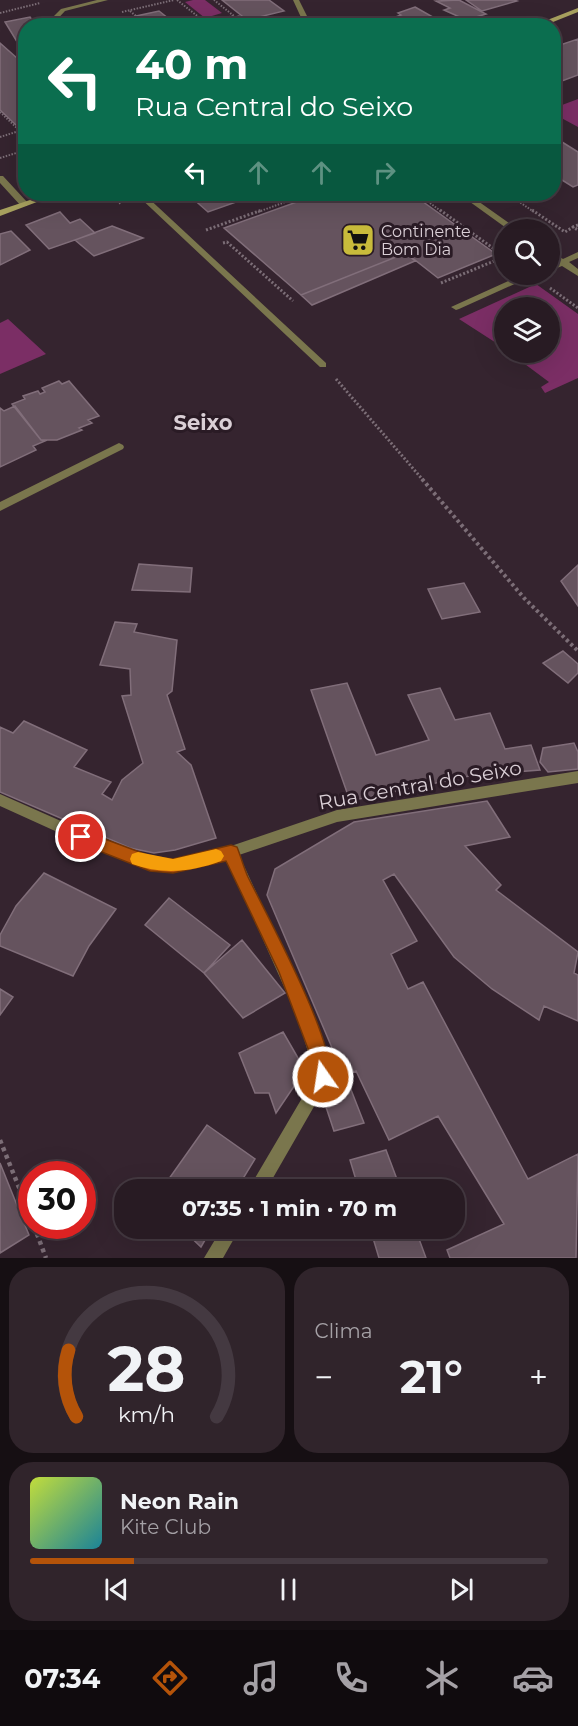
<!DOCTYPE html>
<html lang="pt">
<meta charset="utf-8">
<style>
:root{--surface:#281b23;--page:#30242b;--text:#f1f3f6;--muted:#a5a1a6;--line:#443941;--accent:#b45309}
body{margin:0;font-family:Montserrat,sans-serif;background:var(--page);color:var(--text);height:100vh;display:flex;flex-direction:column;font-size:22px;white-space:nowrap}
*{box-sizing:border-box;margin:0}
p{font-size:20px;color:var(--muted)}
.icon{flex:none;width:33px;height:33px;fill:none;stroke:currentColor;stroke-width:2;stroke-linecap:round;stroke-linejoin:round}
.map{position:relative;height:1258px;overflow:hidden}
.panel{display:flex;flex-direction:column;gap:9px;padding:9px;background:#160f13;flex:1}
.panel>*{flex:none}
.top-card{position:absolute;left:18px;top:18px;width:543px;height:183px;border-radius:24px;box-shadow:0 6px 24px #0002,0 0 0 2px var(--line);background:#0b6e4f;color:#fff;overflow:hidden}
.fabs{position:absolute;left:494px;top:219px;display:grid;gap:12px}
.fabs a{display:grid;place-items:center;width:66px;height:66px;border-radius:50%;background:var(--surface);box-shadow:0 6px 24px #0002,0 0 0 2px var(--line);font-size:30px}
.speed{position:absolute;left:18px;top:1161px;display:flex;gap:12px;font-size:30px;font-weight:700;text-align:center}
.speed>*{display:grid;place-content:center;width:78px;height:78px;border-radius:50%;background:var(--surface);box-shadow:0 6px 24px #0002,0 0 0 2px var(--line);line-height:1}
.speed .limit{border:9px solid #d22;background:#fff;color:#111}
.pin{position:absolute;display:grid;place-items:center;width:51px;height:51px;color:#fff;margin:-26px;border:3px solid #fff;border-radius:50%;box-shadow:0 2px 6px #0007}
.me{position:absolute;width:66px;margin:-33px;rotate:347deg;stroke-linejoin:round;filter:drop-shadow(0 0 4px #0008)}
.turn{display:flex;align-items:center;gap:21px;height:126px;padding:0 18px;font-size:27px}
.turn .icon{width:78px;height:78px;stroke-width:2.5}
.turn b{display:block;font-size:42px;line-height:51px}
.lanes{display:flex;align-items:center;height:57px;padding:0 18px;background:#0003;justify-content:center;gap:30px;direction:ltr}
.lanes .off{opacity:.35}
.big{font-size:45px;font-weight:700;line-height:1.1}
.panel .widget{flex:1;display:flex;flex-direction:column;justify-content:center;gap:9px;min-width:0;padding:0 21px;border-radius:24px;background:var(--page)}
.panel .dial{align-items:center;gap:0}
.dial svg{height:156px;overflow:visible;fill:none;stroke:var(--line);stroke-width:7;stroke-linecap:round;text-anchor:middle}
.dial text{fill:var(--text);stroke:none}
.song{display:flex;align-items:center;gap:18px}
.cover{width:72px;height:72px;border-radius:9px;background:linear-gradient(135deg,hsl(70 70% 55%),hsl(190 70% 35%))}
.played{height:6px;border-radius:3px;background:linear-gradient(90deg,var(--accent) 20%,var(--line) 20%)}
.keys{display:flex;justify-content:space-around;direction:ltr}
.heat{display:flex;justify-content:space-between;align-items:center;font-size:33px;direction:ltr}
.panel .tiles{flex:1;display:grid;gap:9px;grid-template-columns:1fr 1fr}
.widget:last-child{grid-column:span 2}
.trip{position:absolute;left:114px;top:1179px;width:351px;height:60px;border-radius:24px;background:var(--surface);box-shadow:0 6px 24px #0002,0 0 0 2px var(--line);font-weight:700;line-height:60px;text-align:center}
.dock{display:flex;height:96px;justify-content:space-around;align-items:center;background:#100b0e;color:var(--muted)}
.dock .icon{width:42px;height:42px}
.dock .current{color:var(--accent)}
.dock b{font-size:27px;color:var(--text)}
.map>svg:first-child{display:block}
.green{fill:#7b2e65}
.building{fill:#65535e;stroke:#816e7a;stroke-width:1.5}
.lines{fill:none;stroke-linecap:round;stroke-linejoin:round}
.path-far3{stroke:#7c6e77;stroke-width:2;stroke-dasharray:1.5 1.5;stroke-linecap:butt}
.path-far2{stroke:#7c6e77;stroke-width:3;stroke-dasharray:2 2;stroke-linecap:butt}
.path-far1{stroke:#7c6e77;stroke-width:4;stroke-dasharray:3 3;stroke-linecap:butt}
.path{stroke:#7c6e77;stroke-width:4.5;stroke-dasharray:4 4;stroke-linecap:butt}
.street{fill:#7a764d;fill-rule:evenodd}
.secondary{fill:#a7a05e;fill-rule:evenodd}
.route{fill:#b45309;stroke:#753606;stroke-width:1.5}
.slow{fill:#f59e0b}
.labels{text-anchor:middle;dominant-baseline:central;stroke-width:6;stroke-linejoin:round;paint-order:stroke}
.far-poi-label{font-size:16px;fill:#dacfd6;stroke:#2a1b25;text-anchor:start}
.street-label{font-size:20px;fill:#dacfd6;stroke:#2a1b25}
.neighbourhood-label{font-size:21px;font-weight:bold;fill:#dacfd6;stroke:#2a1b25}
</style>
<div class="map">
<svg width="578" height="1258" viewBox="0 0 578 1258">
<rect width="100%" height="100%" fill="#35242f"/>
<path class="green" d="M193,0h12l17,13 -17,5 -20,-16z
M578,99v28l-24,-13v-6z
M536,284l42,30v64l-33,15 -4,-6 8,-5 -39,-29 39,-1v-44h-45v40l-45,-29z
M8,319l38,35 -46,20v-51z"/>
<path class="building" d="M222,0h47l15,11 -37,9z
M459,0l27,14 -20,6 -22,-10 6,-2 -14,-7z
M466,0h48l3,1 -35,10z
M415,7l32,18 -40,1 -14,-8 8,-3 -3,-2z
M159,11l19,15h-77l35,-10z
M239,16l8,6 14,-4 10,8h-51l-5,-4z
M30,17l6,9h-10v19h-7l-14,-23z
M578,39v36l-24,9v-37z
M0,43l26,23v58l-9,2 -17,-16z
M554,137l24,15v33l-5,2 -19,-12z
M196,194h63l-51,18 -18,-16z
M319,194h93l84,60 -58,24 -32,-25 -105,42 -77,-67z
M60,212l10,11 10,-4 15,14 -46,16 -23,-24z
M112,226l31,12 -49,18 -19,-16z
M11,231l19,19 -30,15v-31z
M406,253l9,8 -103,44 -11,-10z
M59,381l3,3 7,-3 30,35 -11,4 4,3 -13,5 3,2 -25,10h-16l-29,-36 13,-5 -2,-3 15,-5 2,3 5,-2 -3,-4z
M15,406l26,34 4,1 -12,5 3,4 -36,17v-59l4,3z
M139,564l53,4 -2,24 -58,-2z
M578,565v41l-17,-25z
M464,583l16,29 -38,7 -14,-30z
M115,622l22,2 -3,8 43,8 -5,51 -5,4 18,54 -8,3 14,13 25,73 -41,12 -21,3 -24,-5 -130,-56v-65l13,6 11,-12 63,29 -13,17 37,15 -9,12 10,6 10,-20 21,-17 -21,-67 9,-1 -1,-26 -30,-4z
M563,651l15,13v9l-10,10 -25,-20z
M347,683l29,72 53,-15 -21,-45 32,-7 15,32 35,-7 15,36 26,-4 9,25 -66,5 -124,26 -39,-111z
M574,743l4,9v17l-30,3 -8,-10 3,-14z
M487,801l23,36 -45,9 36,39 -5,5 82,62 -4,21 4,2v46l-34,-15 -5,14 -47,-31 -38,-32 -60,-83 -11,6 34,61 -26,13 17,35 15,-7 105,197 50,-25 -2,104h-126l-3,-8 57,-26 -66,-108 -49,24 -33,-69 -12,5 -77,-181 8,-26 79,-47z
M44,873l72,36 -27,37 -16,30 -73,-30v-11l16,-29z
M169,898l61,47 -26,28 -59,-48z
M242,940l43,53 -42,25 -39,-45z
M0,989l13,8 -13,18z
M283,1032l22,38 -29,43 -7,-20h-14l-16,-40z
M348,1082l16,41 -30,8 -13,-39z
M207,1125l48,34 -19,31h-75z
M386,1150l15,40h-42l-9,-30z
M0,1163l29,72 -29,18z
M181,1228h31l-11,19z
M370,1228h45l11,30h-47z"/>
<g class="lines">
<path class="path-far3" d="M177,0l33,26
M130,11l6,5
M122,12l52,-12
M0,13l40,-10
M205,22l29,-6 -20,-16
M266,22l16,-4
M198,26l3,-6
M0,112l20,19
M26,130l-6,1 6,6
M0,137l19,-6
M0,158l26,-8
M107,194l14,10
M418,194l24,18
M508,194l26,18
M72,199l16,-5
M258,212l49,-18"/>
<path class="path-far2" d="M440,210l64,46
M532,210l33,22 8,-5
M578,225l-5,2 5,3
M206,230l56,-20
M223,243l4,-1 66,59
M441,283l63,-26
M550,288l28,20
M336,379l87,101"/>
<path class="path-far1" d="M422,479l102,119 54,53"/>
<path class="path" d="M0,1140l32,80
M34,1226l12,32"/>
<path class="street" d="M97,0h11l-43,11 -14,15h-7l17,-17z
M293,0h6l13,26h-7z
M0,176h3l24,26v4h-6l-21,-23z
M136,194h8l182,169v4h-6z
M459,194h9l51,36h-10z
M549,250l14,9 15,-7v6l-9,4 9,7v7l-16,-10 -13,5v-6l7,-3 -7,-5z
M524,274h13l-78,35 -3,1 -5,-3z
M119,443l4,2 1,2 -1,2 -123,62v-9z
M578,771v12l-241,39 -98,33 75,163 17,59 -65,113h-18l67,-114 -17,-58 -71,-159 -54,13 -23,-3 -53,-19 -97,-44v-12l106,47 44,16 23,3 58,-14 106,-36z
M222,1228h18l-17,30h-19z"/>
<path class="secondary" d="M578,8v4l-35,14h-11z
M48,194h10l-58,22v-6z"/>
</g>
<path class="route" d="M81,830l69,26 23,3 58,-14 6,2c4,10 7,21 11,30 17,35 94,175 81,207l-6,2 -7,-2 -6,-30 -31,-82 -53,-111 -53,12 -23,-2 -74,-29 -2,-5 2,-5z"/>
<path class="slow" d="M216,849l5,2 3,5 -3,5c-29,11 -59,14 -89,3l-2,-5 2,-5 6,-2 35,7z"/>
<defs>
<g id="supermarket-square" transform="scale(1.725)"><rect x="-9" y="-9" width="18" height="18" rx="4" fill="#c8bb3b" stroke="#2a1b25"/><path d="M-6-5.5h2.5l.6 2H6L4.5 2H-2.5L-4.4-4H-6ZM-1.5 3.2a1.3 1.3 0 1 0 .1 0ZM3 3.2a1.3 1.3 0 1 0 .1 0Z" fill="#111"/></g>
</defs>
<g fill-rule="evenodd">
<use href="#supermarket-square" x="358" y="240"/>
</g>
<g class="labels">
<g class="far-poi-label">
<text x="381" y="231">Continente<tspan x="381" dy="18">Bom Dia</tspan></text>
</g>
<g class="street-label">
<text transform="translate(420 785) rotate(-10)">Rua Central do Seixo</text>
</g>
<g class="neighbourhood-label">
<text x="203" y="422">Seixo</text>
</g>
</g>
</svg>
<div class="fabs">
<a><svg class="icon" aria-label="search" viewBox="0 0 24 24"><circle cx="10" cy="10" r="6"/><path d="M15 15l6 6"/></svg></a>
<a><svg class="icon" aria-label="layers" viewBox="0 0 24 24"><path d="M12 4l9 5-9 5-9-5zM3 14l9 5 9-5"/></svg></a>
</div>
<div class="speed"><div class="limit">30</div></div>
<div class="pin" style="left:81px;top:837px;background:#d93025"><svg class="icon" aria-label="arrive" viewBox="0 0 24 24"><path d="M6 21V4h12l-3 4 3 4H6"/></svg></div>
<svg class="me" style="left:323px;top:1077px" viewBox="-20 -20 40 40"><circle r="17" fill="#b45309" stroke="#fff" stroke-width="3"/><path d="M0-11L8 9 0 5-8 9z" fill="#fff"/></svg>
<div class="trip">07:35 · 1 min · 70 m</div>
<div class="top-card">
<div class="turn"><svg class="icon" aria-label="left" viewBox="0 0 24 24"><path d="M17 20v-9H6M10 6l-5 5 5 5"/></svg><div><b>40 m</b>Rua Central do Seixo</div></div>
<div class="lanes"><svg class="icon" aria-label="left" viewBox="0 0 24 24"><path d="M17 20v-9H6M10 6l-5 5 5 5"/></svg><svg class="icon off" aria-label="ahead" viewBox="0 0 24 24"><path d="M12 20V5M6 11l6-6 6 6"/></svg><svg class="icon off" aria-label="ahead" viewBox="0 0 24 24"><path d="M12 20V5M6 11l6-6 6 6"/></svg><svg class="icon off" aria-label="right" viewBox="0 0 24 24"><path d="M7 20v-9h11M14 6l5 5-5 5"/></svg></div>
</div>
</div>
<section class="panel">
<div class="tiles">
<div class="widget dial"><svg viewBox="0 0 100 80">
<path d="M14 69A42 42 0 1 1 86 69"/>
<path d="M14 69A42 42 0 0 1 10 35" stroke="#b45309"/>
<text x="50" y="56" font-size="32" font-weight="700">28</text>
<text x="50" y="72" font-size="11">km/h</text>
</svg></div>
<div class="widget"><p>Clima</p>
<div class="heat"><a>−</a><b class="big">21°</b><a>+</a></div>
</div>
<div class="widget">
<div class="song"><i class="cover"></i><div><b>Neon Rain</b><p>Kite Club</p></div></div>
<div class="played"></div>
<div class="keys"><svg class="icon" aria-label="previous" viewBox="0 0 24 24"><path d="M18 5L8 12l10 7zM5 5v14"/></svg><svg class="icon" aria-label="pause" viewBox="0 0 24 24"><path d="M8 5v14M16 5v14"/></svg><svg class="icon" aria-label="next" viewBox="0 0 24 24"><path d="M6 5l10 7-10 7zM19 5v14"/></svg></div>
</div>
</div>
</section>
<nav class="dock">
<b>07:34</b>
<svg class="icon current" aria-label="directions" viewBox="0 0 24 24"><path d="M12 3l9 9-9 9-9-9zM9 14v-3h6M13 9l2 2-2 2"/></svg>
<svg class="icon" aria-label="music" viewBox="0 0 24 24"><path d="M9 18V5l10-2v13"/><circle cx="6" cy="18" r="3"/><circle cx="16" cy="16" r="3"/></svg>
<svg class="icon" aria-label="phone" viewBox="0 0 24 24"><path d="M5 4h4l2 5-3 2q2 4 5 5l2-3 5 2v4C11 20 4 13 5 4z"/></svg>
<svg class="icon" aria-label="climate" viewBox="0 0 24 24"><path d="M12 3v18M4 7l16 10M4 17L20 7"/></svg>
<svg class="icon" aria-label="car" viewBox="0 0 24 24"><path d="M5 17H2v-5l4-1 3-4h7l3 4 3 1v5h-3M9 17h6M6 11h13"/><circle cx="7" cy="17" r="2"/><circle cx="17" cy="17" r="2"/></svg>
</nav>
